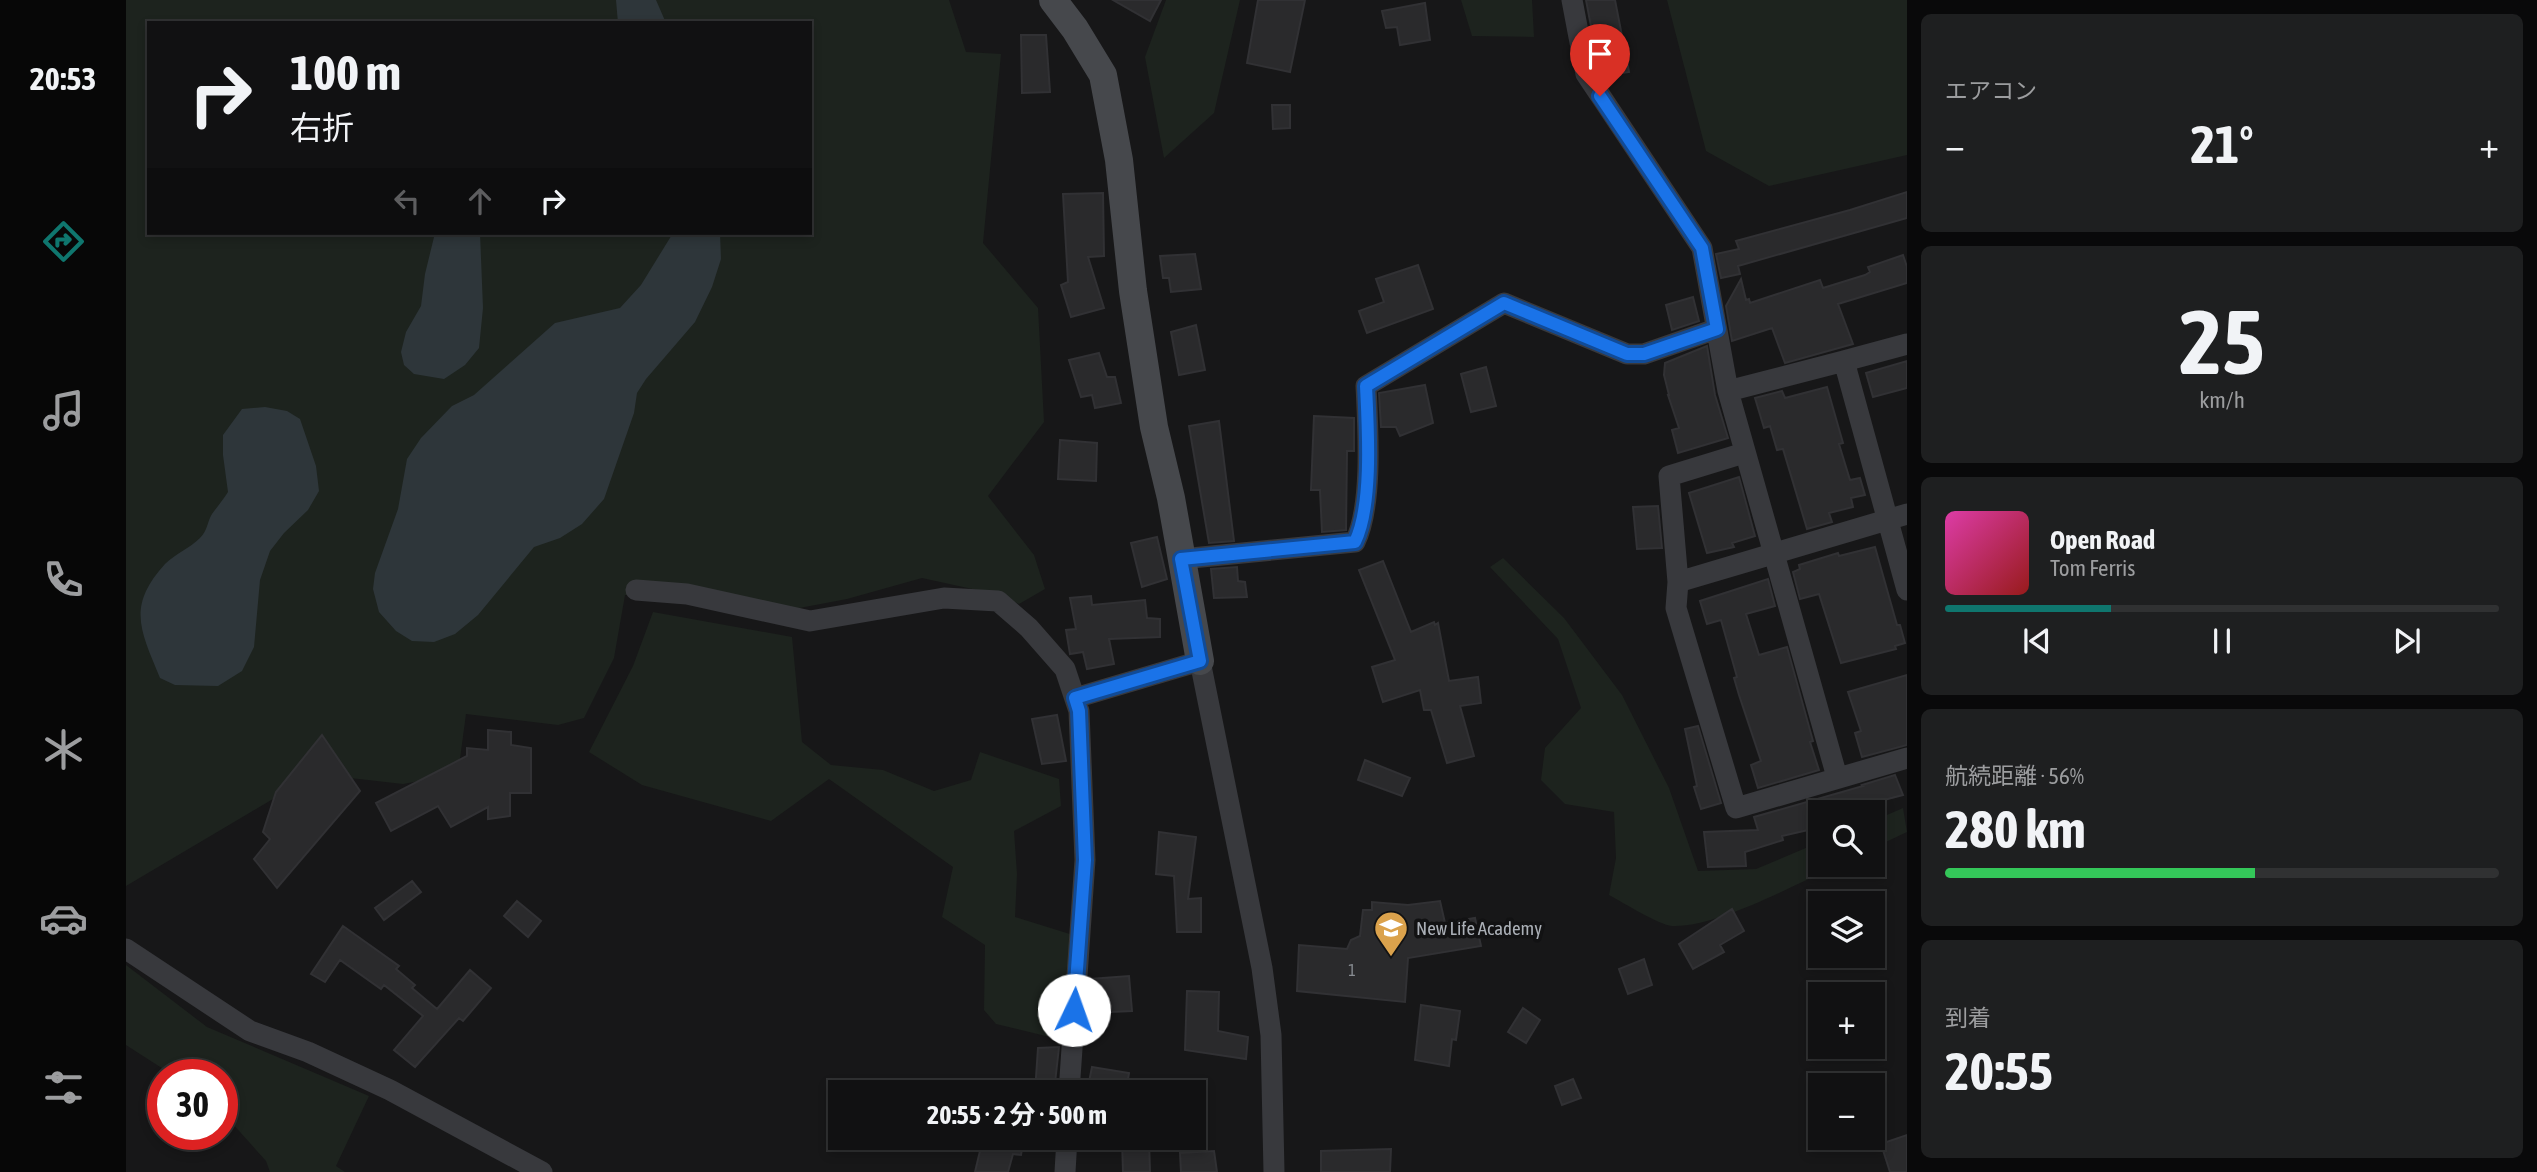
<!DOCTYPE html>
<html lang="ja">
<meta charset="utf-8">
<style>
:root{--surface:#111112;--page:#1e1f20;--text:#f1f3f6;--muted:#9c9d9f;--line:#303132;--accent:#0f766e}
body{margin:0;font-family:"Asap Condensed","Noto Sans JP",sans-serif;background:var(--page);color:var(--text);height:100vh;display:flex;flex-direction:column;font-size:26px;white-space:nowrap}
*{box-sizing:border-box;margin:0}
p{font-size:23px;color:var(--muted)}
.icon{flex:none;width:38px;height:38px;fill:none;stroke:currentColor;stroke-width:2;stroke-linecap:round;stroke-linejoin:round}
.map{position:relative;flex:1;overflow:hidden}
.details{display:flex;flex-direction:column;gap:14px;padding:14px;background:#09090a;width:630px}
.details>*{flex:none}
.hud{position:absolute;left:21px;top:21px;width:665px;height:214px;border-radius:0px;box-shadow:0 4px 10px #0003,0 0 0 2px var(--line);background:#111112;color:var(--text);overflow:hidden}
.fabs{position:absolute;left:1682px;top:800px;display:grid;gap:14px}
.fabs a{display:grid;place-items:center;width:77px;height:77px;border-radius:0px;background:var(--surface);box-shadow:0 4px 10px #0003,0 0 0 2px var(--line);font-size:35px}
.speed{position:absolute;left:21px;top:1059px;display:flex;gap:14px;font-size:35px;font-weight:700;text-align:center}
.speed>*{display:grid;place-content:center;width:91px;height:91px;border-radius:50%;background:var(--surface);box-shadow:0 4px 10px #0003,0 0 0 2px var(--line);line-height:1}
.speed .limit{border:10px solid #d22;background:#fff;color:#111}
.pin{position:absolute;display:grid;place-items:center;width:60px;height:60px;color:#fff;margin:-72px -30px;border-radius:50% 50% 50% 0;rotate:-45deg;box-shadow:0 0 7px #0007}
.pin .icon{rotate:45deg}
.me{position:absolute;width:77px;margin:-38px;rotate:3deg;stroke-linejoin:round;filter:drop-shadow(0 0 5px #0008)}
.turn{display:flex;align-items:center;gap:24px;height:147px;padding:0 28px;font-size:32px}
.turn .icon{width:91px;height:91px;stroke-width:2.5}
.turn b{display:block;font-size:49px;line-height:60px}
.lanes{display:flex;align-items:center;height:66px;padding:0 28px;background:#0003;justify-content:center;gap:35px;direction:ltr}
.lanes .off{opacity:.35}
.big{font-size:52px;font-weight:700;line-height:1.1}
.details .card{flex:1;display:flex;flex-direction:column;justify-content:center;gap:10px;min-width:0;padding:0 24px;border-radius:10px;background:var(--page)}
.details .dial{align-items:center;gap:0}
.dial b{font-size:91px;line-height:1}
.song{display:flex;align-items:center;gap:21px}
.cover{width:84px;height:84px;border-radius:10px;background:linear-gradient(135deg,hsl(320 70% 55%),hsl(0 70% 35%))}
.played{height:7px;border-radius:4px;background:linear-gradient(90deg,var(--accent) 30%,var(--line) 30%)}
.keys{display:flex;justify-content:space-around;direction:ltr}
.heat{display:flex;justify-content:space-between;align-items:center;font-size:38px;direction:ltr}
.charge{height:10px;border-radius:5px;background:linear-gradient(90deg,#34c759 56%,var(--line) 0)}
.trip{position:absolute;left:702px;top:1080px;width:378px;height:70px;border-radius:0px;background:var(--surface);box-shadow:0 4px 10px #0003,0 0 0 2px var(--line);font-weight:700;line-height:70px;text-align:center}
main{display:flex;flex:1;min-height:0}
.menu{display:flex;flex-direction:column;width:126px;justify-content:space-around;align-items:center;background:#070707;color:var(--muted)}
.menu .icon{width:49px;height:49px}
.menu .on{color:var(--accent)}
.menu b{font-size:32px;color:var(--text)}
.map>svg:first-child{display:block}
.green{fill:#1d231e;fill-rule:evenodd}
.water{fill:#2e363a}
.building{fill:#2a2a2c;stroke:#313134;stroke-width:2}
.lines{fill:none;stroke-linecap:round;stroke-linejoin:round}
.street{stroke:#38393d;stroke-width:21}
.secondary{stroke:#46484c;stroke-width:28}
.route-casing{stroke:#114b97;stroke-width:18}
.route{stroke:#1a73e8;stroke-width:12}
.labels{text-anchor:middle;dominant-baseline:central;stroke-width:7;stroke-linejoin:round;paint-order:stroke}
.number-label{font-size:16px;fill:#898d93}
.poi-label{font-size:19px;fill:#aaafb6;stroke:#121213;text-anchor:start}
</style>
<main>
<nav class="menu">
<b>20:53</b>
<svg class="icon on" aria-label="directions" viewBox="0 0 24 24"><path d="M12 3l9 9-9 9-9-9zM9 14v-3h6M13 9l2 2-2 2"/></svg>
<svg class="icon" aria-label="music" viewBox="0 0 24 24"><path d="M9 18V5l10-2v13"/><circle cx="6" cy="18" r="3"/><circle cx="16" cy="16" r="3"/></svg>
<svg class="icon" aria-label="phone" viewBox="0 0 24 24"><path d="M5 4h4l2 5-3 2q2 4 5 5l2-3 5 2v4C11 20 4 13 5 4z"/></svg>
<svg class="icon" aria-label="climate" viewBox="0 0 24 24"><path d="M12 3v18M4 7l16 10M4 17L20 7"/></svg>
<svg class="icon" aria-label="car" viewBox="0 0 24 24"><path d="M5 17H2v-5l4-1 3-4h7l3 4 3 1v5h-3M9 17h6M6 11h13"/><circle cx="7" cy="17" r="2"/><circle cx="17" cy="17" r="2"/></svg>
<svg class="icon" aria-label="filters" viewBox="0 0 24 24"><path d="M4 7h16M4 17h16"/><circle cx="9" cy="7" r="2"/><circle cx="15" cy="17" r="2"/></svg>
</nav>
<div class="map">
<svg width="1781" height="1172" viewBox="0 0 1781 1172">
<rect width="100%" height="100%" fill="#171718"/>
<path class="green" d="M0,0h823l17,52 35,2 -18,189 55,65 6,114 -56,74 46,59 11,34 -26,15 -24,-10 -73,-16 -75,21 -74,14 -148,-18 -11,63 -30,60 -26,7 -92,-11 -8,60 -55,10 -88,-10 -189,112zM23,23h661v210h-661z
M1040,0h74l-26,113 -50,45 -19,-101z
M1335,0h71l2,37 -62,-1z
M1541,0h240v155l-138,31 -63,-35z
M1377,558l61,60 58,77 47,93 29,83 58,-2 64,-27v22l18,1c-42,19 -122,63 -166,61 -13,-1 -50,-24 -63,-31l7,-37 -2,-46 -49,-8 -24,-24 4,-32 36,-40 -23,-69 -68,-72z
M527,612l139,25 10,105 29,23 52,5 51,21 37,-11 9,-28 79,27 2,27 -47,25 3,43 -2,43 58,18 -11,105 -66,-16 -12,-14 1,-65 -43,-28 11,-50 -124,-88 -58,42 -129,-36 -53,-33 44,-86z
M1777,808l4,24 -34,16v-27z
M0,965l81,62 162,69 -33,70 9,6h-75l-4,-11 -44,-49v-38h-51l-45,-29z"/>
<path class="water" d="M490,0h40l10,23h-48z
M309,233h45l3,75 -4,40 -14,17 -21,14 -30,-5 -10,-9 -3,-13 5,-20 15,-26 4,-32z
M547,233h47l1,26 -9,28 -17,35 -49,57 -9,14 -3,20 -30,86 -22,25 -22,14 -26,9 -56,68 -23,19 -21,8 -22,-1 -16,-10 -17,-19 -6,-23 2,-16 23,-64 9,-50 14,-21 31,-32 22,-11 81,-72 65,-15 21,-23z
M139,407l22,4 13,8 16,47 3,25 -11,19 -24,23 -14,18 -10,29 -6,67 -12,24 -24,15 -43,-1 -15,-7c-19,-47 -34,-71 5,-114 10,-10 25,-16 35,-26 8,-8 7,-16 12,-24 5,-7 11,-14 16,-22l-5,-37v-20l19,-26z"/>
<path class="building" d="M987,0h48l-11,21z
M1132,0h47l-15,72 -43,-9z
M1460,0h29l14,72 -26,4 -4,-7z
M1299,3l5,37 -30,5 -3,-18 -11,1 -4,-17z
M895,35h25l4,57 -28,1z
M1146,105h18v23l-17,1z
M1781,192v26l-169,48 2,8 -19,4 -5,-24 23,-5 -3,-8 114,-31z
M977,193l1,63 -16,1 16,51 -33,9 -10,-32 7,-3 -5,-88z
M1069,254l6,35 -30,3 -2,-14h-6l-3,-22z
M1777,255l4,12v16l-69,21 15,40 -68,19 -13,-35 -40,13 -6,-35 15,-27 5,21 3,-1 1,4 70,-23 3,8 42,-13 5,-3 -2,-5z
M1292,265l15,44 -66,24 -8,-22 25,-9 -8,-23z
M1567,297l6,24 -27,9 -6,-25z
M1070,325l9,45 -26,5 -8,-43z
M1581,346l8,49 13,43 -50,15 -6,-23 7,-2 -11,-33h1l-5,-20 1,-12z
M973,353l8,24h8l6,26 -26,5 -3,-13 -11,2 -12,-37z
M1781,361v27l-34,9 -7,-24z
M1360,367l10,39 -25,6 -10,-38z
M1299,385l8,38 -33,13 -4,-9h-15l-2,-34z
M1701,387l16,56 -4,1 11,36 10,-2 5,17 -14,3 2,9 -24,6 3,9 -25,7 -24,-80 -6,1 -7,-24 -6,2 -9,-30 27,-7 3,7z
M1188,416l40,2v33h-7l-1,79 -24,2 -2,-42h-9z
M1093,421l15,120 -25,2 -20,-117z
M934,440l37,3 -1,38 -38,-2z
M1613,477l16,59 -23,7 2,4 -27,6 -18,-60z
M1532,506l4,42 -25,1 -4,-42z
M1031,537l10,42 -25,8 -11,-44z
M1749,547l22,78h3l5,18 -10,3 1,3 -55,14 -22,-69 -19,5 -7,-27 7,-3 -1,-4 39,-12 1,3z
M1257,561l28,71 23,-10 1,3 3,-2 11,58 29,-4 3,26 -21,3 14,50 -27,7 -16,-53h-7l-4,-20 -37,12 -11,-35 23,-7 -36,-90z
M1111,567l1,14 7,1 2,15 -33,1 -3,-29z
M1642,579l7,27 -29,8 13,41 28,-8 26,94 -3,1 9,28 -61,18 -7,-23 10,-4 -22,-66 -5,-17 3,-1 -16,-57 -14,4 -7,-23z
M965,596l1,9 53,-5 2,18 13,1v18l-51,2 5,25 -27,5 -4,-17 -13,2 -4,-24 10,-1 -6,-31z
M1781,675v70l-45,12 -7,-24 6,-2 -13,-39z
M931,715l9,46 -24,3 -10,-45z
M1572,726l23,77 -20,6 -7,-22 3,-1 -12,-57z
M362,730l23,2v13l20,3v45h-21v23l-22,3v-12l-37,20 -13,-21 -47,25 -15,-28 91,-47v-8l21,2z
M196,735l38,56 -83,97 -23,-29 16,-20 -7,-7 13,-40z
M1239,760l45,18 -8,18 -44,-16z
M1769,775l8,20 -50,13 1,4h-42l5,16 -35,8 1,4 -38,12 1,14 -38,1 -4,-35 54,-2 -4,-13 109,-31 -1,-1z
M1033,832l37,5 -8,62 13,-1v34h-24l-3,-56 -18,-2z
M286,881l9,11 -37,28 -9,-12z
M391,901l24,20 -13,16 -24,-21z
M1314,901l5,22 30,-5 6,28 -73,12 -3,44 -108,-11 2,-46 48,4 4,-9 9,-4 3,-26h9v-8l36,3z
M1606,909l12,22 -24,14 4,7 -31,17 -14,-25z
M217,926l56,40 -3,3 19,16 -3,3 25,21 33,-39 21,18 -28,33 -4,-3 -44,49 -21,-17 29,-34 -39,-31 -3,4 -41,-29 -15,22 -14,-8z
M1518,959l8,26 -24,9 -9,-25z
M1003,976l3,35 -44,2 2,-34z
M1061,991l32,1 -1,39 30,6 -2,22 -61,-9z
M1295,1005l39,6 -4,29 -4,-1 -3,27 -34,-6z
M1397,1008l17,12 -14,23 -18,-11z
M933,1047l-5,45h-19l3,-44z
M966,1067l37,6 -3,19h-39z
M1447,1079l8,19 -19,7 -7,-19z
M1781,1135v37h-17l-9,-28z
M857,1138h41l-3,17 -8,-1 -5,18h-33z
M1023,1140l1,32h-27l-1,-31z
M1265,1149l-1,23h-69v-21z
M1088,1151l3,21h-36l-1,-19z"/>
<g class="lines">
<path class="street" d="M1446,0l14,74 116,174 26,143 116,-30 63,229
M1718,361l63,-17
M1602,391l109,386
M1618,453l-75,23 9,106 -2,26 60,200 171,-50
M1055,559l174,-17c18,-36 13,-114 11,-156l138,-83 123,51h17l72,-25
M1552,582l229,-68
M510,590l51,4 123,27 134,-23 54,3 31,27 36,41 14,42 6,149 -16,232
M949,698l125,-37 62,307 9,67 3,137
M0,949l124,82 58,21 82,38 152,82
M939,1172l2,-34"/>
<path class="secondary" d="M927,0l22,29 28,46 16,85 14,131 21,136 17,71 29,163"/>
</g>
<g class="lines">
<g class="route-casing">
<path id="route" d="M948,1010l11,-150 -6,-149 -4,-13 125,-37 -19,-102 174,-17c18,-37 13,-114 11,-156l138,-83 123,51h17l73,-25 -15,-81 -102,-152"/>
</g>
<use href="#route" class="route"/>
</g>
<defs>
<g id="school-pin" transform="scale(1.75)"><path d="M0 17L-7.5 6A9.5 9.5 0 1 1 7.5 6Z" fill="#dba24c" stroke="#121213"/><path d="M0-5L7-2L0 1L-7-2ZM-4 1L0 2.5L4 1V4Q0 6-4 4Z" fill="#fff"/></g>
</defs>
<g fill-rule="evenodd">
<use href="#school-pin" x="1265" y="928"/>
</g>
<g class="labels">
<g class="number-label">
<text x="1226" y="970">1</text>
</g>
<g class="poi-label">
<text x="1290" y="928">New Life Academy</text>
</g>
</g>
</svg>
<div class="fabs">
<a><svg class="icon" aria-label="search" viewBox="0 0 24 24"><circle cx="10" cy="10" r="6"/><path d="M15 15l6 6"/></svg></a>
<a><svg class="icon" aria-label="layers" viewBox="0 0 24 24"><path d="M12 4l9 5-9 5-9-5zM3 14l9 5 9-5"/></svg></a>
<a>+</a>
<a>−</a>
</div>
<div class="speed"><div class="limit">30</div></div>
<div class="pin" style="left:1474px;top:96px;background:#d93025"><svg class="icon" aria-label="arrive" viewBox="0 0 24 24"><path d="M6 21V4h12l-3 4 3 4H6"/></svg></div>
<svg class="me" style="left:948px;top:1010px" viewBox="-20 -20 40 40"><circle r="19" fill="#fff"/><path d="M0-13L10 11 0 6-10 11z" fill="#1a73e8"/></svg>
<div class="trip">20:55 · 2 分 · 500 m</div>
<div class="hud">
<div class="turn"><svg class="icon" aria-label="right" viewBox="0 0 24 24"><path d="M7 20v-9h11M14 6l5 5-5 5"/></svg><div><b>100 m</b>右折</div></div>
<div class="lanes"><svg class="icon off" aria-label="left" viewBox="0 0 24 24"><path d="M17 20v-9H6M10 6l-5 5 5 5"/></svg><svg class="icon off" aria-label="ahead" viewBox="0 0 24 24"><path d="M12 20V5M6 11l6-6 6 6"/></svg><svg class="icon" aria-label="right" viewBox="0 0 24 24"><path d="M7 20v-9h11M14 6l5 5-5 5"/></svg></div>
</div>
</div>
<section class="details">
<div class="card"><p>エアコン</p>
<div class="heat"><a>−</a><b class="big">21°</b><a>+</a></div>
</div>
<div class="card dial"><b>25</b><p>km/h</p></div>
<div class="card">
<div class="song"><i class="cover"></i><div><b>Open Road</b><p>Tom Ferris</p></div></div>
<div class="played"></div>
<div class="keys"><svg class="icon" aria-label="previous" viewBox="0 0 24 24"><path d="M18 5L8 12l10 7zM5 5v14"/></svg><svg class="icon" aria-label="pause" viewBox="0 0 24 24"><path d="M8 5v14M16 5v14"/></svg><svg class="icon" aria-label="next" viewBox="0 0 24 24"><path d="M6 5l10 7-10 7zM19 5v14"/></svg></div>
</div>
<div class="card"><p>航続距離 · 56%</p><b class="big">280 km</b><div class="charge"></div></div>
<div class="card"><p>到着</p><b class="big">20:55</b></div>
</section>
</main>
